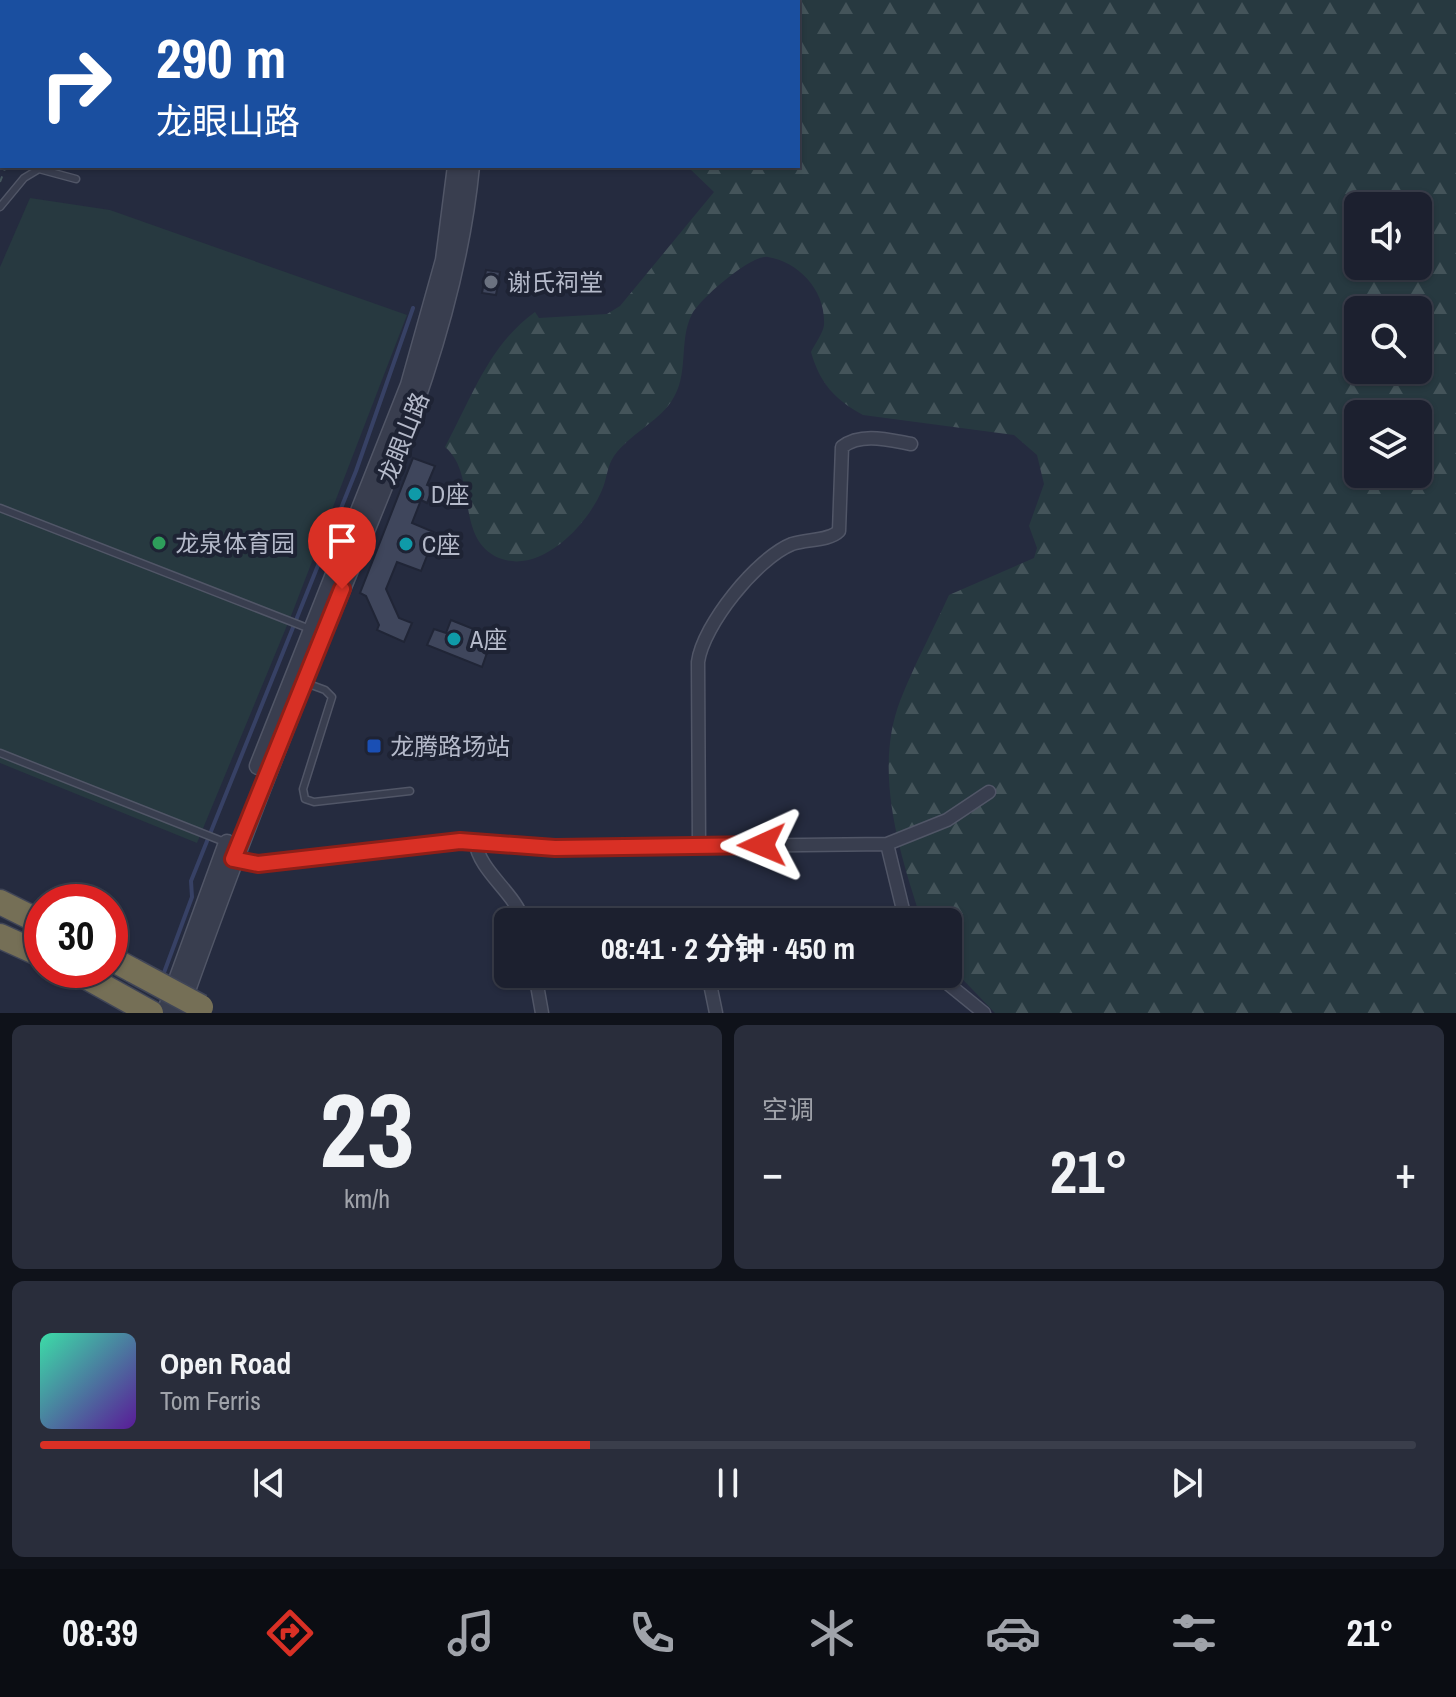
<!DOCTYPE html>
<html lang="zh">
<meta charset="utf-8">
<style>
:root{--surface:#1c202f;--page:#292d3b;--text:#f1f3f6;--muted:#a0a3aa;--line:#3a3e4b;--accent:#d93025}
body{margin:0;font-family:"Archivo Narrow","Noto Sans SC",sans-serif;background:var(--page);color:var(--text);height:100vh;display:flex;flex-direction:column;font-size:30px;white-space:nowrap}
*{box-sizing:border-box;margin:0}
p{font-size:26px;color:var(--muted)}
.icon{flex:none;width:44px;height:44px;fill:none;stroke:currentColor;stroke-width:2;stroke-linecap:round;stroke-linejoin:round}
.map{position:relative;height:1013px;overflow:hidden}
.sheet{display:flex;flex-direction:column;gap:12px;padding:12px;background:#0f121a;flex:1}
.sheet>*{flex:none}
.hud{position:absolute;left:0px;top:0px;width:800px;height:168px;box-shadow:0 2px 6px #0004,0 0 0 2px var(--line);background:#1a4fa0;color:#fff;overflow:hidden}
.controls{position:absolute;left:1344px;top:192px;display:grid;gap:16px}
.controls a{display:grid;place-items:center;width:88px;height:88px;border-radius:12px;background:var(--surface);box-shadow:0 2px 6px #0004,0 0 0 2px var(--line);font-size:40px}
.speed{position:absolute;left:24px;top:884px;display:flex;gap:16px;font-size:40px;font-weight:700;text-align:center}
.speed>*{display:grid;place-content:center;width:104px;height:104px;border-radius:50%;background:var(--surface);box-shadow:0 2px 6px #0004,0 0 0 2px var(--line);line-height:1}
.speed .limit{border:12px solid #d22;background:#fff;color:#111}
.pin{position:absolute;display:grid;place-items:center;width:68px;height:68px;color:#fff;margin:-82px -34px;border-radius:50% 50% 50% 0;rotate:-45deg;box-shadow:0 0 8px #0007}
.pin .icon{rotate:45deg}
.me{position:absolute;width:88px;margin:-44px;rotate:269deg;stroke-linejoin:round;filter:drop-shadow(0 0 6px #0008)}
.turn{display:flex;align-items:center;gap:28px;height:168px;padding:0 24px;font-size:36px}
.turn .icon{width:104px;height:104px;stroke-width:2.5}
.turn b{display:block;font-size:56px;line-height:68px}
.big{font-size:60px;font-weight:800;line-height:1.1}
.sheet .card{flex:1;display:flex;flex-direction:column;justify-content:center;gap:12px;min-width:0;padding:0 28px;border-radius:12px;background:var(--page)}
.sheet .dial{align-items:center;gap:0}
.dial b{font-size:104px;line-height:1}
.song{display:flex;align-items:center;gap:24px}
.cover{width:96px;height:96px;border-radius:12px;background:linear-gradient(135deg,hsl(160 70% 55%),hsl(270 70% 35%))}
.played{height:8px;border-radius:4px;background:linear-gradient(90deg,var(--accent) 40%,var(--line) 40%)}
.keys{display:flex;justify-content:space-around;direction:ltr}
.heat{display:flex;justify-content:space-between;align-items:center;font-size:44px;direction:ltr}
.sheet .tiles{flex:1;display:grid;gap:12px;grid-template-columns:1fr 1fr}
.card:last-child{grid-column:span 2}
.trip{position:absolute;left:494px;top:908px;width:468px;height:80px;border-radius:12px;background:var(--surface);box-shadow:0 2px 6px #0004,0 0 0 2px var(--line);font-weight:800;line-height:80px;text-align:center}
.tab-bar{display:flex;height:128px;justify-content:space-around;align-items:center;background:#0b0d13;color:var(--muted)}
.tab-bar .icon{width:56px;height:56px}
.tab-bar .on{color:var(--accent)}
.tab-bar b{font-size:36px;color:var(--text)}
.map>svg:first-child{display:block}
.forest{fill:url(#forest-firs);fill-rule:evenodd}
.garden{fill:#273940}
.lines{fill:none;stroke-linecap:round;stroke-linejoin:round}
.stream{stroke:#374165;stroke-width:4}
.building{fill:#3f465c;stroke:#202536;stroke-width:2}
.service-casing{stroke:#515667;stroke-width:9}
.minor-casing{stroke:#515667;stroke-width:15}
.tertiary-casing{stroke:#515667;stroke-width:19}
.motorway-casing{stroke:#414657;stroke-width:27}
.path{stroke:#45565d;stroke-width:2;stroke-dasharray:6 6;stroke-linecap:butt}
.service{stroke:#393e4f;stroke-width:6}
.minor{stroke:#393e4f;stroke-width:12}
.tertiary{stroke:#393e4f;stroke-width:16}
.motorway{stroke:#756f56;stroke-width:24}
.motorway-bridge-casing{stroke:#414657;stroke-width:27;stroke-linecap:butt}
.motorway-bridge{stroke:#756f56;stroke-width:24}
.route-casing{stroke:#8d1f18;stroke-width:20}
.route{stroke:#d93025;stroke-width:14}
.worship-dot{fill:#6b7280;stroke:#1e2334;stroke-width:3}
.culture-dot{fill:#0f9aa8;stroke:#1e2334;stroke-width:3}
.leisure-dot{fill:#2e9e5b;stroke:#1e2334;stroke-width:3}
.transit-dot{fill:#1a4fb4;stroke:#1e2334;stroke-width:3}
.labels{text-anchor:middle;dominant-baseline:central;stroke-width:8;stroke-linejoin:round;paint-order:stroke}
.poi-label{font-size:24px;fill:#b5baca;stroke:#1e2334;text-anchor:start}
.street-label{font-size:24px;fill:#b5baca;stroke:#1e2334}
</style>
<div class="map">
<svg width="1456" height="1013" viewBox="0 0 1456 1013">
<defs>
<pattern id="forest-firs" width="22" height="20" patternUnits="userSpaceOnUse" patternTransform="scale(2)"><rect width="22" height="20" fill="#273940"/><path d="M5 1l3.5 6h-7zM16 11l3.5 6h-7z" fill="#44545a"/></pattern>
</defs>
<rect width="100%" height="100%" fill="#252b3f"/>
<path class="forest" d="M589,0h867v1013h-461l-47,-49v-42h-26c-22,-68 -49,-150 -22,-221 14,-36 33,-71 49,-106l85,-37 3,-10 -8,-22 15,-42 -7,-29 -23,-20 -151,-20c-29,-16 -43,-32 -52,-63 4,-8 12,-19 13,-27 2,-34 -25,-63 -56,-68 -17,-3 -68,42 -76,57 -14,27 -2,61 -21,88 -15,21 -41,32 -57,54 -7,10 -7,23 -12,34 -14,34 -61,85 -103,68 -45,-19 -21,-84 -54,-111 27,-50 44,-102 90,-135l4,6 68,-4 13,-8 94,-114 -27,-26h111v-164zM1358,206h60v60h-60zM1358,310h60v60h-60zM1358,414h60v60h-60z"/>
<path class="garden" d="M30,198l80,12 297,105 -114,296 -96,232 -197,-80v-496z"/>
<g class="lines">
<path class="stream" d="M162,978l30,-81 -1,-16 165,-410 57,-163"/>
</g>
<path class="building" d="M486,270l14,2 -4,23 -14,-2z
M413,458l22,8 -8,19 6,2 -6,16 -6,-3 -9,23 24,10 -15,38 -24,-9 -11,27 13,29 13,5 -8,19 -27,-12 2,-5 -13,-29 -6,-3z
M451,620l30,12 -5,13 12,5 -6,17 -55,-22 7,-16 12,4z"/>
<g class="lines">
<g class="service-casing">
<path id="service" d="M313,2v-2
M0,207l24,-29 15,-9 37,10
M0,508l310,121
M306,683l19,7 7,7 -29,92 2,10 9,3 96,-11
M0,753l227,90"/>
</g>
<g class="minor-casing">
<path id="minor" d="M475,841c5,32 39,50 49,81
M887,844l19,78
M699,846l-1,-184c5,-37 59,-104 94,-118 15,-5 37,-3 47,-13l3,-84c19,-15 47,-7 69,-3
M230,857l28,7 202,-23 119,7 308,-4 60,-24 42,-28
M535,974l7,39
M708,974l8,39
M936,974l48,39"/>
</g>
<g class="tertiary-casing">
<path id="tertiary" d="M474,2v-2
M486,2v-2
M258,766l151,-381 35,-125 12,-94
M165,1013l62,-170
M179,1013c45,-128 94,-254 145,-380 62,-152 131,-301 147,-467"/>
</g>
<g class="motorway-casing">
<path id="motorway" d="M0,902l42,21
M0,936l42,19
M110,958l24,13
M74,970l77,43"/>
</g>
<path class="path" d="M72,0v2
M0,182l6,-16"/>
<use href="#service" class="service"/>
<use href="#minor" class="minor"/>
<use href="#tertiary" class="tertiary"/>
<use href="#motorway" class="motorway"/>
<g class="motorway-bridge-casing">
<path id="motorway-bridge" d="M134,971l67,36"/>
</g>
<use href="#motorway-bridge" class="motorway-bridge"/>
</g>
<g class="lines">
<g class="route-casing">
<path id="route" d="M342,589l-109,270 25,5 202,-23 95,7 207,-3"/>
</g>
<use href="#route" class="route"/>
</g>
<circle class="worship-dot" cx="491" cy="282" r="8"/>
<g class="culture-dot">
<circle cx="415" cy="494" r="8"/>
<circle cx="406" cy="544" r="8"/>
<circle cx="454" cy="639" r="8"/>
</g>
<circle class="leisure-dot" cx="159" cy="543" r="8"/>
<rect class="transit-dot" x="366" y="738" width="16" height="16" rx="4"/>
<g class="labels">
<g class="poi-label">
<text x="507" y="282">谢氏祠堂</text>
<text x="431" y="494">D座</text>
<text x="175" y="543">龙泉体育园</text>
<text x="422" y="544">C座</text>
<text x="470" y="639">A座</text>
<text x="390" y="746">龙腾路场站</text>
</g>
<g class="street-label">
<text transform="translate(403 438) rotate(-68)">龙眼山路</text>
</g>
</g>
</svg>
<div class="controls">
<a><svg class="icon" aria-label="sound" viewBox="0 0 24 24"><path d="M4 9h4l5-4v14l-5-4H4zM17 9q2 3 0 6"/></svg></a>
<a><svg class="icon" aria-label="search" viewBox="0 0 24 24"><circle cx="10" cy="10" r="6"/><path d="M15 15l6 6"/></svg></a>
<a><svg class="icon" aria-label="layers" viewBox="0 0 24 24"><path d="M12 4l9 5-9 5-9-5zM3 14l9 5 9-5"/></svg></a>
</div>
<div class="speed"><div class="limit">30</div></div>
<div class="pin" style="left:342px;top:589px;background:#d93025"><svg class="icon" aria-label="arrive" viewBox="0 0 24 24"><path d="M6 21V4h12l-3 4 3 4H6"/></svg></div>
<svg class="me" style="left:762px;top:845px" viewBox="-20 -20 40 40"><path d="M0-17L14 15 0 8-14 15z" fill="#d93025" stroke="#fff" stroke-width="4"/></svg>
<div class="trip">08:41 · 2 分钟 · 450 m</div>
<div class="hud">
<div class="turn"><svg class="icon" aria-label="right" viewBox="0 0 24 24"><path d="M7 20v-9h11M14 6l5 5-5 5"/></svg><div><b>290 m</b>龙眼山路</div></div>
</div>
</div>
<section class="sheet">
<div class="tiles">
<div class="card dial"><b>23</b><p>km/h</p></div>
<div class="card"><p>空调</p>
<div class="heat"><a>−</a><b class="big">21°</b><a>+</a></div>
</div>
<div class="card">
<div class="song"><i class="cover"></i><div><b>Open Road</b><p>Tom Ferris</p></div></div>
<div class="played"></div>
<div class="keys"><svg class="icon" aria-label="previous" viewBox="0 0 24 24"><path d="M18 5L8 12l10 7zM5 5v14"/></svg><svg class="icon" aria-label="pause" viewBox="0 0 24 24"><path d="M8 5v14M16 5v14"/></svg><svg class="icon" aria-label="next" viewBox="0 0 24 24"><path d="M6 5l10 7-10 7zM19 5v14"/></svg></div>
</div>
</div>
</section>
<nav class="tab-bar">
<b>08:39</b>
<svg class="icon on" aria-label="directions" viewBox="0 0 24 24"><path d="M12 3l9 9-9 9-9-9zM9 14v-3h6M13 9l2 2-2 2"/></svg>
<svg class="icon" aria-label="music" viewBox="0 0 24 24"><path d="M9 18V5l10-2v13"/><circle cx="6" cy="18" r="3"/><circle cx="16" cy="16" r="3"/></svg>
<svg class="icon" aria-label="phone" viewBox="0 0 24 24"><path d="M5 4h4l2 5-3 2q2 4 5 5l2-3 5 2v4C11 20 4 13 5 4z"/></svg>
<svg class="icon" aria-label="climate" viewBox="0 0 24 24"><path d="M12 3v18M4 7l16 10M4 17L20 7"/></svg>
<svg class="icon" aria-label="car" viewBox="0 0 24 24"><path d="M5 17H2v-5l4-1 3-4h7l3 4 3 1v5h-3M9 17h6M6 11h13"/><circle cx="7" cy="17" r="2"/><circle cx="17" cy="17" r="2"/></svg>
<svg class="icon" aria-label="filters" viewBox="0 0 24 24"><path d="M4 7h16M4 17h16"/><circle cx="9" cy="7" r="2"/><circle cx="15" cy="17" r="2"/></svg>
<b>21°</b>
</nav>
